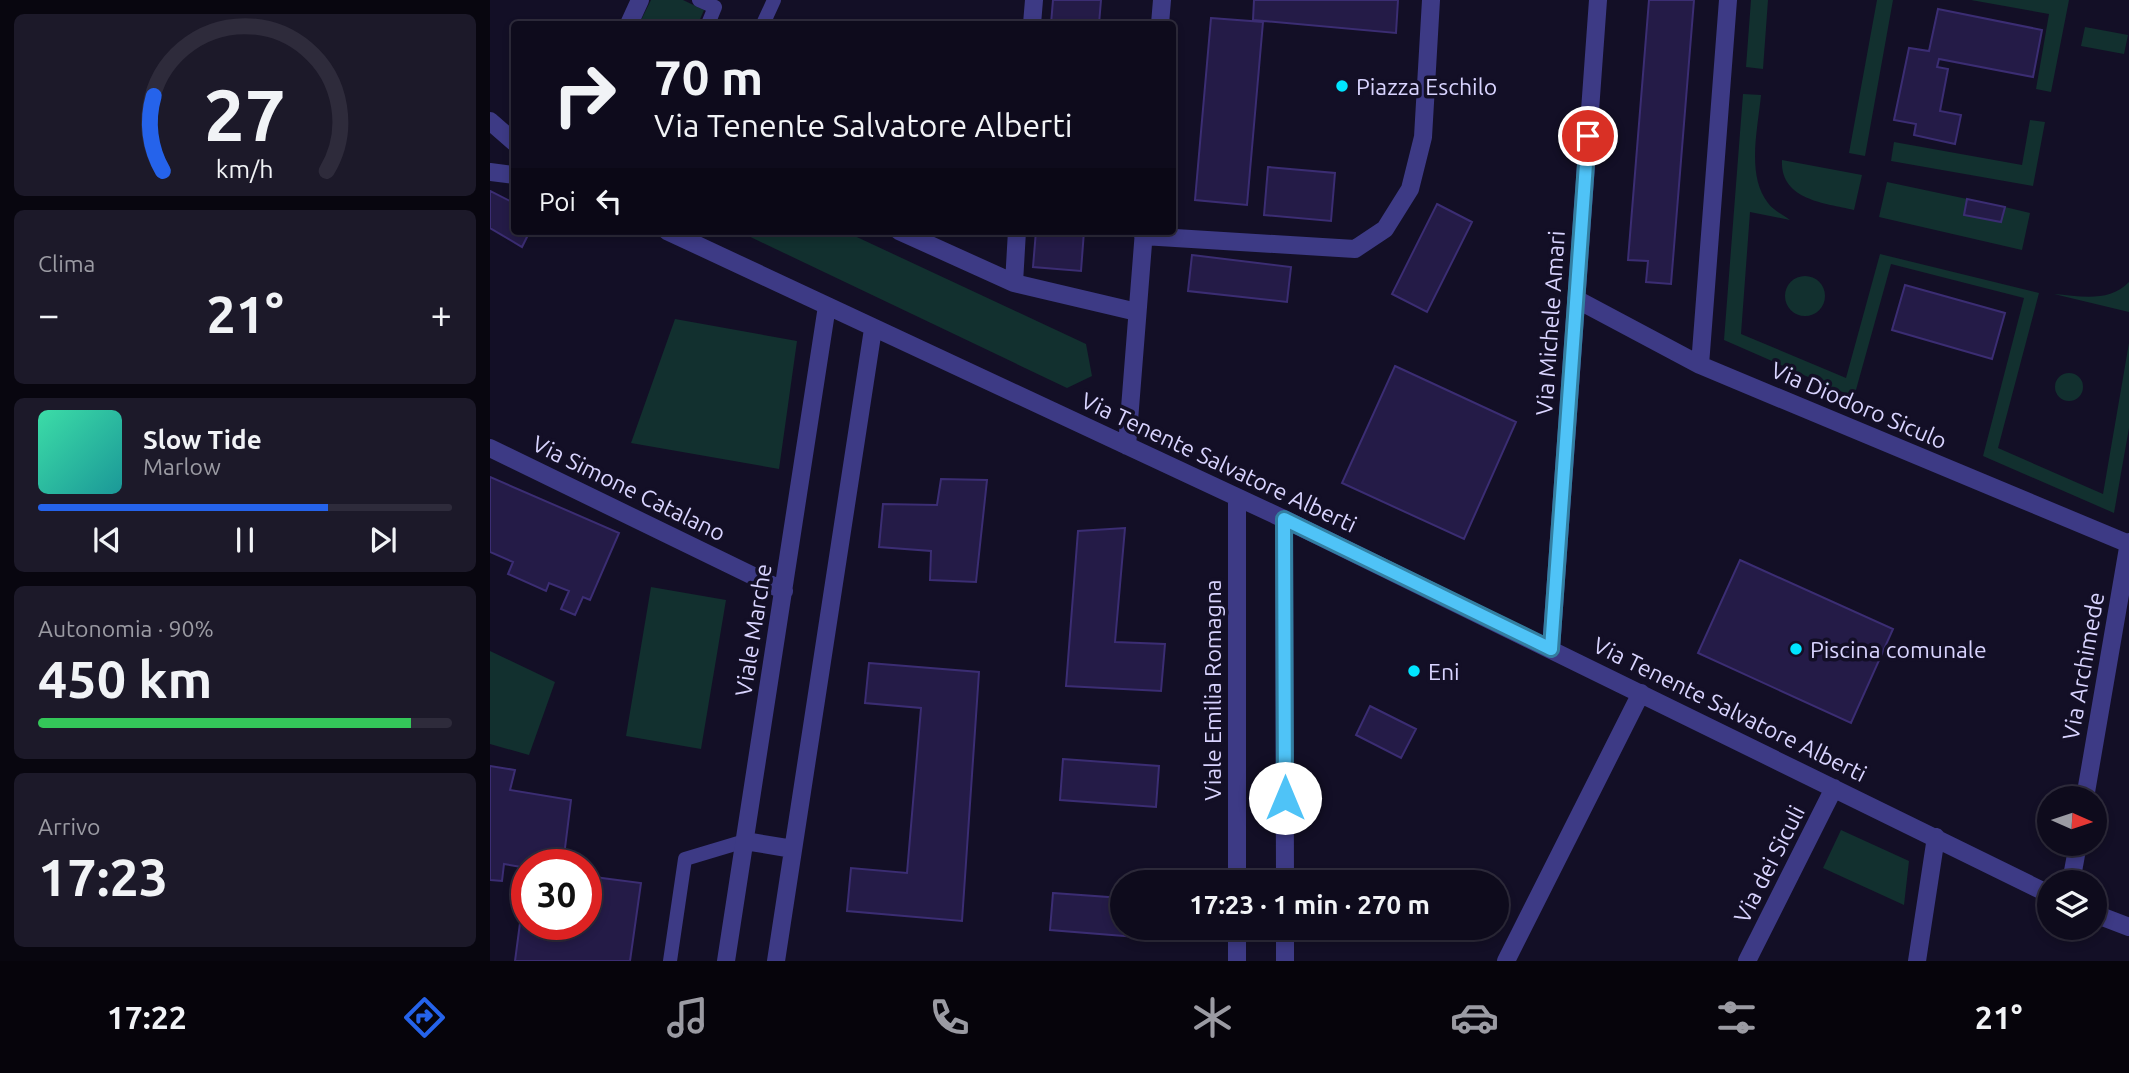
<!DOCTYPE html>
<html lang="it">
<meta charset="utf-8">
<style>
:root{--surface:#0e0b1c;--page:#1c1929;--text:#f1f3f6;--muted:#9b9ba3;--line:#2e2b3b;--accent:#2563eb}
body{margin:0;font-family:Ubuntu,sans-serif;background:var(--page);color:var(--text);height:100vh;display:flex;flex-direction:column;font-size:26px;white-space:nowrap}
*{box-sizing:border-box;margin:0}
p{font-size:23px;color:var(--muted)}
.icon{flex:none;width:38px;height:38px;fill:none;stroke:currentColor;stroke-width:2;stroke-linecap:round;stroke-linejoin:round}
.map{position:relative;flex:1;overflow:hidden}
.side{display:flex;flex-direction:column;gap:14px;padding:14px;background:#08060f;width:490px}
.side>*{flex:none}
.guide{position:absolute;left:21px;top:21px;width:665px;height:214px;border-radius:7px;box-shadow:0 4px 10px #0003,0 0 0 2px var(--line);background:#0e0b1c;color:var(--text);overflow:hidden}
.needle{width:46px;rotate:93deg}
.fabs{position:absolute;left:1547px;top:786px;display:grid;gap:14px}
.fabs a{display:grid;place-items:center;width:70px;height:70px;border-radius:50%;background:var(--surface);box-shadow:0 4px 10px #0003,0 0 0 2px var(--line);font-size:35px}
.speed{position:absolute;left:21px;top:849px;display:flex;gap:14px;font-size:35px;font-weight:700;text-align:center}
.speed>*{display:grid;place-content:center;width:91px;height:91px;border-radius:50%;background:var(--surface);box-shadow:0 4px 10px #0003,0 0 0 2px var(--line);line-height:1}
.speed .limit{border:10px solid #d22;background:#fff;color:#111}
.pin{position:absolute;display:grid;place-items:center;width:60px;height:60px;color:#fff;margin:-30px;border:4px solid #fff;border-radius:50%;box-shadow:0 2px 7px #0007}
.me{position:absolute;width:77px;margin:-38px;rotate:0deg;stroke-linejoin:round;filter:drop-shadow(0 0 5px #0008)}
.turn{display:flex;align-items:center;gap:24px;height:147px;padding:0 28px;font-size:32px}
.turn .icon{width:91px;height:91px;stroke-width:2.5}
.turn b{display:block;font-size:49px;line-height:60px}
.then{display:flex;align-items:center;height:66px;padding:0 28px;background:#0003;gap:14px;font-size:26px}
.big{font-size:52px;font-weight:700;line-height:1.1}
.side .tile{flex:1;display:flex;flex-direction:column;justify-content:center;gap:10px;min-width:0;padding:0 24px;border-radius:10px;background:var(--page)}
.side .dial{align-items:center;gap:0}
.dial svg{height:182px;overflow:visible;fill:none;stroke:var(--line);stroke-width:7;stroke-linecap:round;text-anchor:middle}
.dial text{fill:var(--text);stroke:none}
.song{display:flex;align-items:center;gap:21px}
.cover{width:84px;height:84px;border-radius:10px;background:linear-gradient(135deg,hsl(160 70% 55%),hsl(180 70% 35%))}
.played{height:7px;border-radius:4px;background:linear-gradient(90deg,var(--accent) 70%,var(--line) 70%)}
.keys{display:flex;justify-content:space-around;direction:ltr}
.heat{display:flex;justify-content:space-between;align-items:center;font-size:38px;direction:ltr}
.charge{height:10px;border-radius:5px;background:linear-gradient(90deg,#34c759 90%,var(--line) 0)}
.trip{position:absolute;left:620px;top:870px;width:399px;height:70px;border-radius:35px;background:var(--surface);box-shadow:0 4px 10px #0003,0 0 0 2px var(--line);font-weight:700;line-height:70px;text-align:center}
.dock{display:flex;height:112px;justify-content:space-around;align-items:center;background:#06040b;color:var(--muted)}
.dock .icon{width:49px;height:49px}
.dock .active{color:var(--accent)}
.dock b{font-size:32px;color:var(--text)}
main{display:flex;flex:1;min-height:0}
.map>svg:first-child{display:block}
.green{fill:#12302f}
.building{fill:#241b47;stroke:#3b2d73;stroke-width:2}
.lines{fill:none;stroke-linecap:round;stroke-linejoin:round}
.service{stroke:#3d3a85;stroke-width:14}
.minor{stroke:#3d3a85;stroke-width:18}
.route-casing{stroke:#337fa1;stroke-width:18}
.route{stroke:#4fc3f7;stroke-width:12}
.poi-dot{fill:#00e5ff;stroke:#130f26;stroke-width:2.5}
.labels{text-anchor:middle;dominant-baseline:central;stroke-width:7;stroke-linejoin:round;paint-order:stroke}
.poi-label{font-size:23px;fill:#d9d4ff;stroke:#130f26;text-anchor:start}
.street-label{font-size:23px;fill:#d9d4ff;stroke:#130f26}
</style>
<main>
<section class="side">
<div class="tile dial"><svg viewBox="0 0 100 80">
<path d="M14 69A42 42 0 1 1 86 69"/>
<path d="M14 69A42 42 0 0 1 10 36" stroke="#2563eb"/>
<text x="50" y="56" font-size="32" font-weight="700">27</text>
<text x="50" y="72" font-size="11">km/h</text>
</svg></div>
<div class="tile"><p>Clima</p>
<div class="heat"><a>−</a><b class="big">21°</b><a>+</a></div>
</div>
<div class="tile">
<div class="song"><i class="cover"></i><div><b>Slow Tide</b><p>Marlow</p></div></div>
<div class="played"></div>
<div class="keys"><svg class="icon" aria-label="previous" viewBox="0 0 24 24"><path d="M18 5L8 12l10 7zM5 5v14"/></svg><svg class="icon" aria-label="pause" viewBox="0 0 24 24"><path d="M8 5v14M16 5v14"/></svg><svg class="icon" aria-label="next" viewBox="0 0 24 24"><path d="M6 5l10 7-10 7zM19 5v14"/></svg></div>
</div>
<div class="tile"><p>Autonomia · 90%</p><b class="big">450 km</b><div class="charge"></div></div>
<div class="tile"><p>Arrivo</p><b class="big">17:23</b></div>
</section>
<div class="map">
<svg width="1639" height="961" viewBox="0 0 1639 961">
<rect width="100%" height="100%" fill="#130f26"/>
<path class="green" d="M161,0h32l21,10 -6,14h-59z
M1261,0h17l-5,69 -17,-2z
M1387,0h16l-28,156 -16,-3z
M1481,0h98l-18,92 -15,-3 13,-75z
M1595,27l43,8 -4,19 -43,-8z
M1253,94l18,1c-3,33 -15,80 7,108 5,7 15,12 22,17l-40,-8 -9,122 105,44 34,-124 159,39 -41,155 105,46 26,-151v85l-15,85 -131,-57 41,-158 -133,-34 -37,133 -130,-57z
M1540,120l15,2 -12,64 -142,-25 3,-19 128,23z
M1292,160l80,15 -8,35c-30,-7 -74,-10 -72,-50z
M1397,182l80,17 -3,16 37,7 4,-15 25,6 -8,37 -143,-33z
M248,231h106l242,113 6,32 -25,12z
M1295 296a20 20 0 1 1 40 0a20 20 0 1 1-40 0Z
M1639,282v30l-75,-18c26,2 55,9 75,-12z
M185,319l122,22 -18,128 -148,-26z
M1565 387a14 14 0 1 1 28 0a14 14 0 1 1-28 0Z
M161,587l75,13 -25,149 -75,-13z
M0,651l65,31 -26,73 -39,-11z
M1351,830l68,31 -5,44 -81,-37z"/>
<path class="building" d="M563,0h48l-2,24h-48z
M764,0h144l-2,33 -143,-13z
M1159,0h45l-23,284 -25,-2 2,-21 -20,-1z
M1448,9l104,21 -9,47 -94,-18 -2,8 11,2 -8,42 21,4 -6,29 -41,-9 2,-11 -22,-4 15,-72 20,3z
M721,18l52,4 -16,183 -52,-5z
M778,167l67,6 -4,48 -67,-6z
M0,191l24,12v28h16l-8,16 -32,-19z
M1477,199l38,8 -4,15 -37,-7z
M947,204l35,18 -45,90 -35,-18z
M546,231h48l-3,40 -48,-4z
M702,255l99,12 -4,35 -99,-11z
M1415,285l100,28 -13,46 -100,-29z
M905,366l121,56 -52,117 -122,-56z
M0,477l129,56 -29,67 -7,-3 -8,18 -14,-6 8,-18 -20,-8 -3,8 -38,-17 5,-12 -23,-10z
M451,479l46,1 -11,102 -46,-2 1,-29 -52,-4 4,-43 54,1z
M635,528l-10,114 50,2 -4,47 -95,-5 12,-155z
M1250,560l153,69 -42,94 -153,-70z
M379,663l110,9 -17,249 -115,-10 4,-43 56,5 14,-165 -56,-5z
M880,706l46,23 -15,29 -45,-23z
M573,759l96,7 -3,41 -96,-7z
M0,766l25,4 -5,20 61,10 -8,64h-36v4l-23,-4 -2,17 -12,-1z
M37,870v54h59v-48l55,7 -11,78h-115z
M563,893l69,5v30h40l-1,11 -111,-9z"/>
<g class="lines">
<path class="service" d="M209,0l16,7 -7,17
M273,24l11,-24
M180,961l15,-102 60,-18"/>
<path class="minor" d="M139,24l11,-24
M542,24l2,-24
M670,24l2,-24
M0,121l24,21
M0,172l24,3
M177,231l617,288 765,375
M409,231l115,52 123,29
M653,236l212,13 30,-20 25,-40 13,-52 8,-137
M524,283l3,-52
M1086,299l124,66 429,179
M1210,365l28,-365
M637,446l17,-215
M0,448l294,143
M794,519l1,363
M1061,649l47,-649
M1595,798l44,-256
M255,841l48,8
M747,882v-383
M1581,882l7,-38
M1605,914l34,13
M795,928v33
M236,961l101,-655
M286,961l97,-632
M747,961v-33
M1016,961l135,-268
M1257,961l87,-173
M1427,961l19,-124"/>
</g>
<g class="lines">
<g class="route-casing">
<path id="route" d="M795,798l-1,-279 267,130 37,-513"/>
</g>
<use href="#route" class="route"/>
</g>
<g class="poi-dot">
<circle cx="852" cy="86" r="7"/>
<circle cx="1306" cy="649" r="7"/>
<circle cx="924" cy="671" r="7"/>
</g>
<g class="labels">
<g class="poi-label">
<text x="866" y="86">Piazza Eschilo</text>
<text x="1320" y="649">Piscina comunale</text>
<text x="938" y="671">Eni</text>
</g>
<g class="street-label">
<text transform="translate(1060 323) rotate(-86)">Via Michele Amari</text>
<text transform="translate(1369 405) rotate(23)">Via Diodoro Siculo</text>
<text transform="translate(729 462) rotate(25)">Via Tenente Salvatore Alberti</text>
<text transform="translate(139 488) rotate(26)">Via Simone Catalano</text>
<text transform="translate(263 630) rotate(-81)">Viale Marche</text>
<text transform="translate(1593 666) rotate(-80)">Via Archimede</text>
<text transform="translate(722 690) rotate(-90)">Viale Emilia Romagna</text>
<text transform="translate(1240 709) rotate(26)">Via Tenente Salvatore Alberti</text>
<text transform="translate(1279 864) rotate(-63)">Via dei Siculi</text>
</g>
</g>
</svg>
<div class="fabs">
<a><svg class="needle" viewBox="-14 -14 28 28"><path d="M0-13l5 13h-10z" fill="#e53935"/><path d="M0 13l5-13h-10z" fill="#9b9ba3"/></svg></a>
<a><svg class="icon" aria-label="layers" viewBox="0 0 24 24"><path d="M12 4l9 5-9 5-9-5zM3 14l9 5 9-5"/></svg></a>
</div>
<div class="speed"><div class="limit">30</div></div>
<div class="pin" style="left:1098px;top:136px;background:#d93025"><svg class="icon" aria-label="arrive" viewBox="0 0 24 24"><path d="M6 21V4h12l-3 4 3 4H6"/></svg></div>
<svg class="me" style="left:795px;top:798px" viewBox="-20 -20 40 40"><circle r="19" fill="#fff"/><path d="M0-13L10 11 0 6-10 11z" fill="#4fc3f7"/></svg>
<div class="trip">17:23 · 1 min · 270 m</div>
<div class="guide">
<div class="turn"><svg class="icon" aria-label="right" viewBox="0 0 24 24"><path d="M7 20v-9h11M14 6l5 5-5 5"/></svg><div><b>70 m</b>Via Tenente Salvatore Alberti</div></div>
<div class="then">Poi<svg class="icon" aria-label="left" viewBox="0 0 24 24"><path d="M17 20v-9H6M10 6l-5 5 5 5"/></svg></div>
</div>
</div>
</main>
<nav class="dock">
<b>17:22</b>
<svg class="icon active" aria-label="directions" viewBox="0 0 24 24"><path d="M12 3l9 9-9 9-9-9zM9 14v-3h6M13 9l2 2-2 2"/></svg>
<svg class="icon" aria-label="music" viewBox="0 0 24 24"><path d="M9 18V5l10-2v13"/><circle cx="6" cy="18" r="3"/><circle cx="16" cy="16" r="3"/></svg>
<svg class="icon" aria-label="phone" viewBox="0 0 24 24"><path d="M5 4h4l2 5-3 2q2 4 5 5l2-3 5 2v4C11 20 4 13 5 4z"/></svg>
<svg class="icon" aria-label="climate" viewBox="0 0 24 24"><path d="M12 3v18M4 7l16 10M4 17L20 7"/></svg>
<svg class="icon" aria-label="car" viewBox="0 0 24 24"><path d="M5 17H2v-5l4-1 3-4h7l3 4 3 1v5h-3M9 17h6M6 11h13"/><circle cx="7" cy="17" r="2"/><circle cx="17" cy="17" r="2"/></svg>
<svg class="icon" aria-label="filters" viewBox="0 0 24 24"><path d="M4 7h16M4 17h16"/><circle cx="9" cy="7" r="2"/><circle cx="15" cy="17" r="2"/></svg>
<b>21°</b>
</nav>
